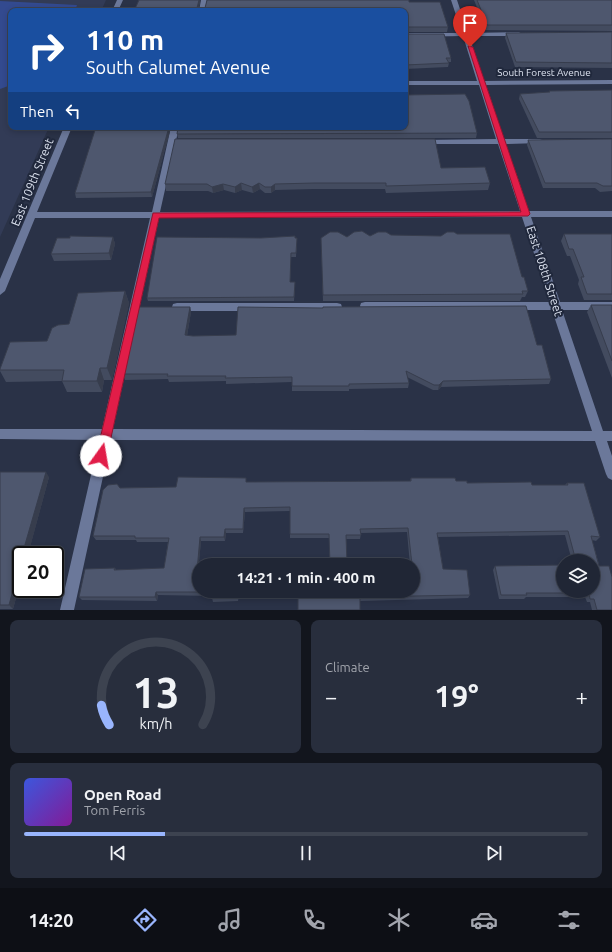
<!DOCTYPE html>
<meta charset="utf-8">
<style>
:root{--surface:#202635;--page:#282e3d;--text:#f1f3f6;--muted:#a2a5ad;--line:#3d4350;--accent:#99b5fd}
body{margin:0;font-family:Ubuntu,sans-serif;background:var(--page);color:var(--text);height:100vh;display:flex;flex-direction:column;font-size:15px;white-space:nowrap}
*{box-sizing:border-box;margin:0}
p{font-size:13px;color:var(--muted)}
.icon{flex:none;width:22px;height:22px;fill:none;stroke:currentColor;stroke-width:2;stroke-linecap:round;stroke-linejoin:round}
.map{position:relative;height:610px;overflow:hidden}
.side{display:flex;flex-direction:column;gap:10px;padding:10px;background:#12151d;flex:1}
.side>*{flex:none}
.banner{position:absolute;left:8px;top:8px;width:400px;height:122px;border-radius:8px;box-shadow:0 2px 6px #0003,0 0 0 1px var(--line);background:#1a4fa0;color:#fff;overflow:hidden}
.controls{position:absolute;left:556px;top:554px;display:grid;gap:8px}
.controls a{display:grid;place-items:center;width:44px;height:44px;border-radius:50%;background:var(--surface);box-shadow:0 2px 6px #0003,0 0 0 1px var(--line);font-size:20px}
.speed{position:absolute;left:12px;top:546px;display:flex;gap:8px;font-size:20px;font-weight:700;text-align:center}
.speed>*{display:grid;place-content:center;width:52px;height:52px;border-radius:50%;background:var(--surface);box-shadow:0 2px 6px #0003,0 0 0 1px var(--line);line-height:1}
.speed .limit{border:2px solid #111;border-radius:6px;background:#fff;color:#111}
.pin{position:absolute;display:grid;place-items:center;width:34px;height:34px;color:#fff;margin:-41px -17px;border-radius:50% 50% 50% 0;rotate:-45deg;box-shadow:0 0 4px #0007}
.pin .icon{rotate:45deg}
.me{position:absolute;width:44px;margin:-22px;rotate:13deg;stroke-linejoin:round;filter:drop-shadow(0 0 3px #0008)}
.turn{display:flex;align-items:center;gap:14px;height:84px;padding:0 12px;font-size:18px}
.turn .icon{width:52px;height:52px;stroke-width:2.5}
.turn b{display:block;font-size:28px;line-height:34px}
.then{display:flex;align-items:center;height:38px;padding:0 12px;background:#0003;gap:8px;font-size:15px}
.big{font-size:30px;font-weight:700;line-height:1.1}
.side .tile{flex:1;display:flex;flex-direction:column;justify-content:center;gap:6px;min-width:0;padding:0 14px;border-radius:8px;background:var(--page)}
.side .dial{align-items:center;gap:0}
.dial svg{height:104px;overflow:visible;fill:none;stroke:var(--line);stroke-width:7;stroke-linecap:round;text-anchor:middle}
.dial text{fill:var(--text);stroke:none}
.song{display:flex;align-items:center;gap:12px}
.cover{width:48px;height:48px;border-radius:6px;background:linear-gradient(135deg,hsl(230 70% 55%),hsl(290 70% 35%))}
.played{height:4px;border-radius:2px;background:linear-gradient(90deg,var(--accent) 25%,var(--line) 25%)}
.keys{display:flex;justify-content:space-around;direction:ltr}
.heat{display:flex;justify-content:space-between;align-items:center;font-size:22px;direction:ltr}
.side .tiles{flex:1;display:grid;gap:10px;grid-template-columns:1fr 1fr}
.tile:last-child{grid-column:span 2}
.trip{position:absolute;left:192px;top:558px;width:228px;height:40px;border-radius:20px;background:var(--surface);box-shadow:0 2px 6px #0003,0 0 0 1px var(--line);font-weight:700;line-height:40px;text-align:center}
.tab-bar{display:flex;height:64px;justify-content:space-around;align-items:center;background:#0d0f15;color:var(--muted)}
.tab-bar .icon{width:28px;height:28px}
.tab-bar .current{color:var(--accent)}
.tab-bar b{font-size:18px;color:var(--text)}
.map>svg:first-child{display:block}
.built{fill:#323b56}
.green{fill:#334a8f}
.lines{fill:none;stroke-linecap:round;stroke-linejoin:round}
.minor{fill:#6b789a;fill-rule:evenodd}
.wall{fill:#434b5f;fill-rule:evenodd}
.shaded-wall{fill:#373d4d}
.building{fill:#4e576e;stroke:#373d4d;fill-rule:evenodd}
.route{fill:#e11d48;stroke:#92132f}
.labels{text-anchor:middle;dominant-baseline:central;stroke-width:4;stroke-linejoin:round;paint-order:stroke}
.far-street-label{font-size:10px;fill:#dde3f0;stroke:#20283c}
.street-label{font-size:12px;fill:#dde3f0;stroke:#20283c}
</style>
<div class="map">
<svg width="612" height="610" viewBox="0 0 612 610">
<rect width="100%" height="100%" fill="#2a3247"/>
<path class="built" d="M0,0h106l-5,11h-90v116h38l-49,110z"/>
<path class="green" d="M0,1l77,4 -2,6h-64v74l-11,4z"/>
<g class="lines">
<path class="minor" d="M117,0h6l-5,11h-6z
M201,0h6l-2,11h-6z
M451,0h6l11,33 51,-1 3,2 -3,2h-50l15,45 128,-1v4l-126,1 18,54h36l4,2 -4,2 -34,1 23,67h83v6h-81l29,85h52v8h-50l41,121h9v10h-5l5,15v24l-4,-2 -2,-4 -11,-33 -484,-1 -37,170h-14l39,-170 -99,-1v-10h102l48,-211h-115l-30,73 -5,4v-16l64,-152h8l-35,85h115l19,-85h8l-19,85 360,-1 -22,-67h-76l-4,-2 4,-2 74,-1 -17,-54h-74v-4h72l-14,-45 -58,1v-4h57zM522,217l28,85h-185l-4,1 -1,3 1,3 4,1h187l40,121 -479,-2 46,-211z
M177,303h160l4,1 1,3 -1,3 -4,1h-160l-4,-1 -1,-3 1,-3z"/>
</g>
<path class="wall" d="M139,0h61l-1,8h6l204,-6 39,25 -1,5h-42l-271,-21z
M474,0h138v31l-126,-1z
M612,32v36l-97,-1 -10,-29 1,-5z
M405,34l46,24v4h-3l1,1 -1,4 -43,2z
M612,90v48h-75l-18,-39 1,-5 29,-2v-1z
M171,127l-19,70 -76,1 -1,-5z
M477,133l-1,5h-298l-1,-4z
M612,139v52l-12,1 -5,-4h-52l-16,-43 1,-5z
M441,168l49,15 -2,7 -102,3 -1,-4h-71l-39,1 -4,3h-6l-5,-4 -7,4 -11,-3 -7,3 -11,-3 -11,3 -5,-2h-42l-1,-7z
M564,234h48v66h-28l-6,-16 1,-4 -9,-24h-3l-6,-15z
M391,235l131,42 6,14 -3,6h-3l-2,4h-197l-2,-63z
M113,237l2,7 -4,16 -57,1 -3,-7z
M295,238h2l-1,19h-5l-1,25 5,4 -1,15h-146l-1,-3z
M125,291l4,12 -17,77h-8l-2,12h-35l-5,-11 -56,1 -6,-11v-2l47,-28 22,-17z
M591,305h21v73l-25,-66z
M190,307l1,5 -4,24 350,9 14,34 -2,5 -108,3 -3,3h-5l-26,-13 2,6 -1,5 -59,1v2h-57v-9l-66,2v-3l-57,1 -1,-3 -43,1 -2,-6z
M0,472l49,5 -36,132h-13z
M411,478l56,5 65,2h33l2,-2 33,54 -4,4 -4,-1 20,70h-20l-2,-8h-3l-2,-5h-59l-2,2h-25l-6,-29 2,-4 68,25 30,-30h-21l-7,-26 -127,2 5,32 27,26 -2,3 -108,3 -62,-6h-59l-1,6 -25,1 -1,-4v-2l-54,-1 -1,6 -75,-1 -3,-3 36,-29 1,2 48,-2 4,-26h-31l-1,-2h-40l-3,-4 27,-48 56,-1 71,-5 163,-1zM290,511v27h39l1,27h17l-1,-26h14l1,-6 46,-1 3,33h3v26l-215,-20 3,-30h24l1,-8h17l2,-21z"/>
<path class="shaded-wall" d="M199,0h1l-2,11 -1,-3z
M169,127h2l-19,70 -1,-5z
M241,183l1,7 -7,3v-6z
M259,183l1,6 -7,4 -1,-6z
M223,184l1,6 -11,3 -1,-6z
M275,184v6l-4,3v-6z
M113,237l2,7 -4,16 -2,-7z
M125,291l4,12 -17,77 -5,-12z
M190,307l1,5 -5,29 -1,-6z
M100,368l4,12 -2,12 -5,-11z
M443,381l-2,6 -3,3 1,-5z
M46,472l3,5 -21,78h-6z
M244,508l1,4 -2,21v-4z
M225,529l1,4 -1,8 -1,-4z
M200,537l1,4 -3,33 -1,-3z
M21,560v20l-8,29 -4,-4z
M156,592l2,3 -1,6 -2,-4z"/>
<path class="building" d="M139,0h60l-2,8h8l2,-8h202v2h31l8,25h-42l-1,2v-18h-271z
M477,0h135v25h-125z
M612,32v31l-96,-1 -10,-29z
M405,34h39l7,24h-5l3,5 -44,2z
M612,90v42h-73l-19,-38 30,-2 -1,-1z
M465,94l4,7 8,32 -300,1 1,-7h227v-32z
M96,127h73l-18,65 -76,1z
M175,139h260l6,29 44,-1 5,16 -104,3v-3h-72l-39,1 -4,3h-6l-6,-4 -7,4 -11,-4 -6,4 -12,-3 -11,3 -5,-3h-42z
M612,139v47h-9l-6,-3h-52l-17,-43z
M362,231l8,5 8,-4h8l5,3 50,1 6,-4h7l3,2h53l12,43h2l4,14h-6l1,3 -200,1 -2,-57 9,-6h8l9,5 7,-5z
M564,234h48v60h-25l-6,-17h3l-11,-28h-4z
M70,236l43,1 -4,16 -58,1 6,-16h13z
M295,236v2h2l-1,15h-5l-1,29h5l-1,15 -147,1 10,-61 104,1z
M125,291l-18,77h-7l-3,13h-35l2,-11h-64v-1l10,-27 37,-1 5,-13 6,-3 11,-1 9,-31z
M591,305h21v56z
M526,306l11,39h5l9,34 -108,2 -4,4h-5l-28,-14 3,12 -60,1v2h-57v-9l-67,1 1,-2h-59l1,-2h-45l16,-67h51l-5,28 8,1 43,-1 2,-28 85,1v-1z
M0,472h46l-24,83h-1v5l-12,45h-9z
M178,477l68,1v4l165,-1v-3h44l1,3h11v2l64,-1 1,3h36l-1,-2h17l16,54 -9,-1 8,30h10l3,11v33h-15l-3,-11h-4l-1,-6h-63l1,2h-26l-6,-29 68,-1v26h30v-30h-17l-8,-30 -131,2 6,36 24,1 3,25 -110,2v13h-62v-19l-60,1 -1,6h-25v-6h-56l-1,5h-76l6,-28 30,-1 -1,2 50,-2 5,-30h-34v-2h-42l10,-46 5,-5 9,-1 3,4 56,-1zM290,507v27h39l1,31h17l-1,-30h15l-1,-6 48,-1 4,37h1v26h-214v-20h-2l3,-34h24l1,-8h18l1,-21z
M258,564l40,1h-40z"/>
<path class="route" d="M468,46l5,1 57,167 -2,2 -369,2 -52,238 -2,4 -4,1 -4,-1 -1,-4 57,-243 368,-1z"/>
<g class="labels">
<g class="far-street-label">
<text x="544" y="72">South Forest Avenue</text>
</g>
<g class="street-label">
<text transform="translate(32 182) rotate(-68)">East 109th Street</text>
<text transform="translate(545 271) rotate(72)">East 108th Street</text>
</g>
</g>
</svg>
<div class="controls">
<a><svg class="icon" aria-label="layers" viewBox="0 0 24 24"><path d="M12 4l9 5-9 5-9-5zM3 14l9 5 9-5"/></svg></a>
</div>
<div class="speed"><div class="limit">20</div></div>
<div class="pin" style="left:470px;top:47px;background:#d93025"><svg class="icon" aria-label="arrive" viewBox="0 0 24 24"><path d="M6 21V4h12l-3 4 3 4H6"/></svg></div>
<svg class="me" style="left:101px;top:456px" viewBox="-20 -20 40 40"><circle r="19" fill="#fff"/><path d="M0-13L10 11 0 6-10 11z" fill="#e11d48"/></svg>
<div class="trip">14:21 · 1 min · 400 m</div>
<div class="banner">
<div class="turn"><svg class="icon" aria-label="right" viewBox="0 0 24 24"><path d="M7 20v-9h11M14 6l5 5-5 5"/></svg><div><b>110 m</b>South Calumet Avenue</div></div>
<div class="then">Then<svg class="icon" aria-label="left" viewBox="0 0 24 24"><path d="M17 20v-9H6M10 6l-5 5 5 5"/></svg></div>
</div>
</div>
<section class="side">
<div class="tiles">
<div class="tile dial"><svg viewBox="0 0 100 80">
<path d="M14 69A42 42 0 1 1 86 69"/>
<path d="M14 69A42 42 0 0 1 8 54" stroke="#99b5fd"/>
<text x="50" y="56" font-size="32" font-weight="700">13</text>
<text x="50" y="72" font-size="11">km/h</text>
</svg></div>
<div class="tile"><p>Climate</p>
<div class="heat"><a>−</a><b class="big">19°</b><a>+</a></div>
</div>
<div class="tile">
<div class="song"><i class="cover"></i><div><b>Open Road</b><p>Tom Ferris</p></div></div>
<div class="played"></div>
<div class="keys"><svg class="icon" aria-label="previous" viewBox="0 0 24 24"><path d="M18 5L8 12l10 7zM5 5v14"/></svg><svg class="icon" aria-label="pause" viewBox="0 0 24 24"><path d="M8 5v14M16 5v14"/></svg><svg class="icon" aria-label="next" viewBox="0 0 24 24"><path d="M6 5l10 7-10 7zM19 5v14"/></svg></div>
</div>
</div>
</section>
<nav class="tab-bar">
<b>14:20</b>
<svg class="icon current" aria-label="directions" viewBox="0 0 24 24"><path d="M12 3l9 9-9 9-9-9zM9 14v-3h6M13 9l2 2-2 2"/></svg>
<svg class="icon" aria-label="music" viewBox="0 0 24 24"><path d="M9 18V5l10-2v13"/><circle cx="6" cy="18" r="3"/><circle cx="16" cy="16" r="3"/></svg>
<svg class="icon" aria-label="phone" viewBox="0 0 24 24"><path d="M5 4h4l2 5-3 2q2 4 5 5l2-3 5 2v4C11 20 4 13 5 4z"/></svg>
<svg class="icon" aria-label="climate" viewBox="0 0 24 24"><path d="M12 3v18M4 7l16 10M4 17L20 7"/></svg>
<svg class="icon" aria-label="car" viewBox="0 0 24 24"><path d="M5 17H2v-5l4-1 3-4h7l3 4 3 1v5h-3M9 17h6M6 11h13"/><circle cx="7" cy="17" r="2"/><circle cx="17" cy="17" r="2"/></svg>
<svg class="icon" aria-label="filters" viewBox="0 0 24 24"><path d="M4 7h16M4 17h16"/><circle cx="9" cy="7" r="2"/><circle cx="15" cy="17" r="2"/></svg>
</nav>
